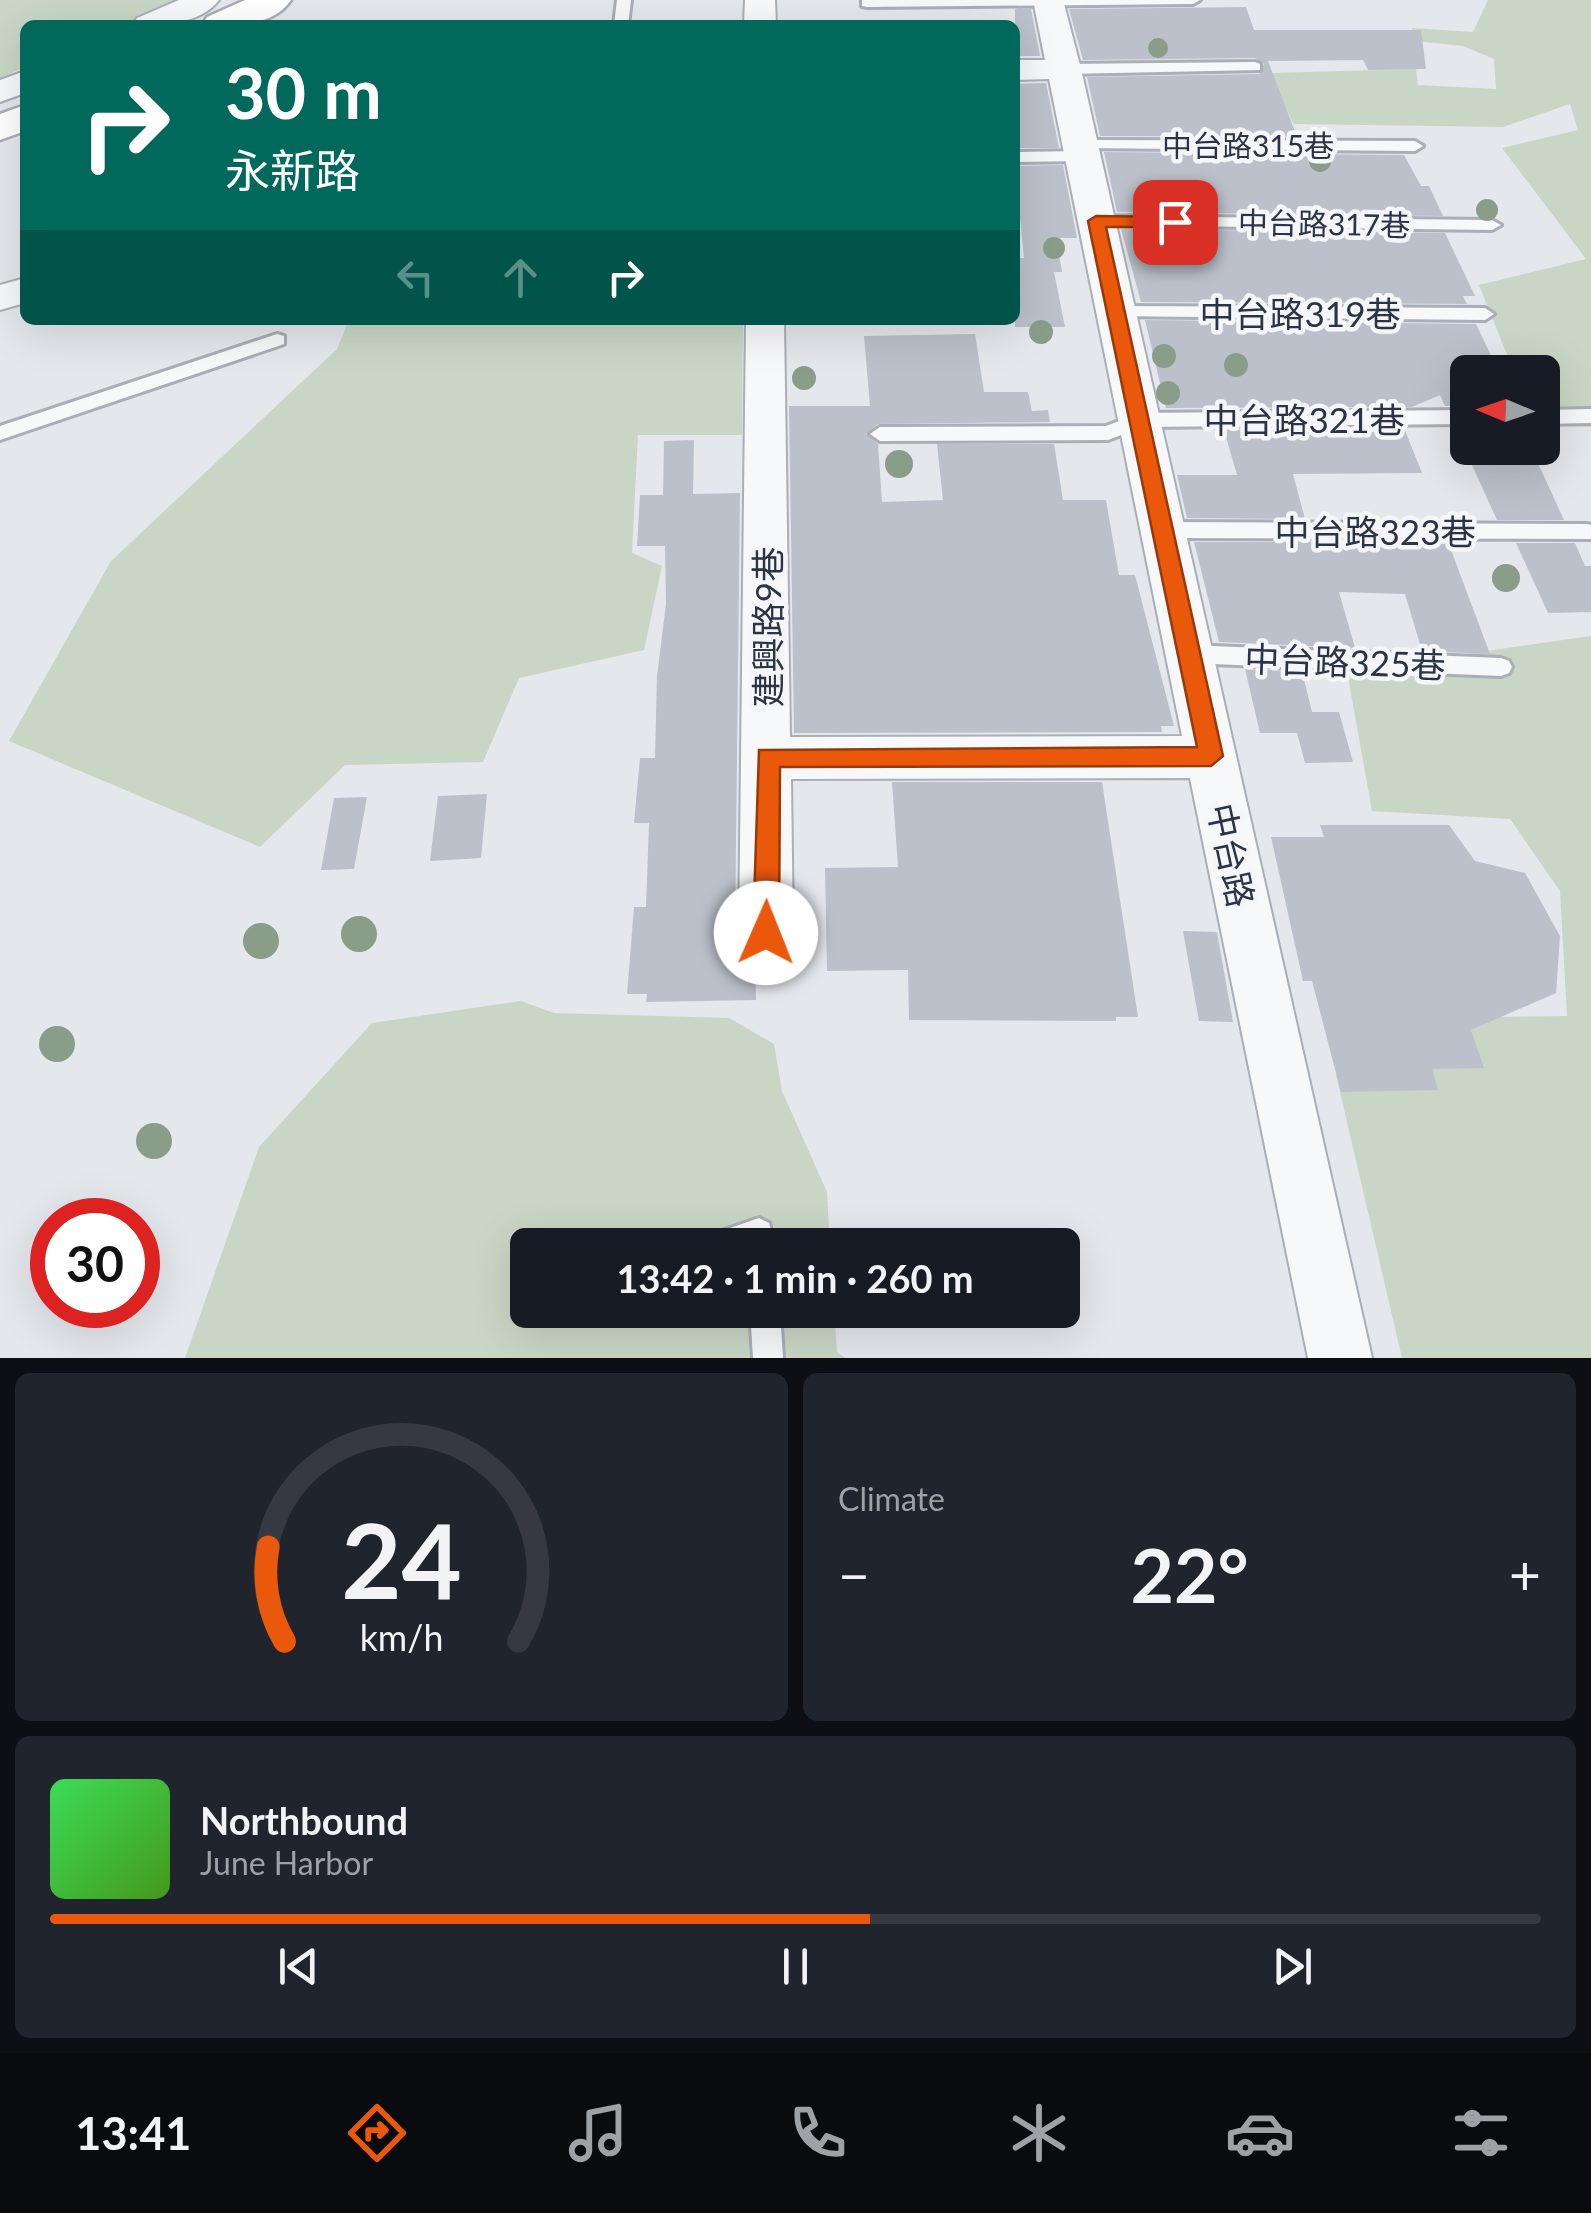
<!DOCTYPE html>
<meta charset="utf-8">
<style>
:root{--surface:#171b24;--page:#20242c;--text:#f1f3f6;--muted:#9ea1a6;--line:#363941;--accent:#ea580c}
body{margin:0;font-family:Lato,"Noto Sans TC",sans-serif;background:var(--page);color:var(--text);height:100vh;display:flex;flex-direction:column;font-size:38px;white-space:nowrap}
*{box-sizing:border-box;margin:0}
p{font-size:32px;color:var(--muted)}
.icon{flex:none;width:55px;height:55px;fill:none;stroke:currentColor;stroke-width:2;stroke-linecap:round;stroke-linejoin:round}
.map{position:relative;height:1358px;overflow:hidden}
.side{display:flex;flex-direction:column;gap:15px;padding:15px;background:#0d0f14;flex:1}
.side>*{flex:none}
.banner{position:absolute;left:20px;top:20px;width:1000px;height:305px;border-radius:15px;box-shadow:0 10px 40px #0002;background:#00695c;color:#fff;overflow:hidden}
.needle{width:65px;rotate:272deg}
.tools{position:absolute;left:1450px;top:355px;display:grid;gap:20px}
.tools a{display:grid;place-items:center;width:110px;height:110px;border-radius:15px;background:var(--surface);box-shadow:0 10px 40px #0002;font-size:50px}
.speed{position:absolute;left:30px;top:1198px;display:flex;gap:20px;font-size:50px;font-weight:700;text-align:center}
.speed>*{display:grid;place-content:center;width:130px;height:130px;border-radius:50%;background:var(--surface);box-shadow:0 10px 40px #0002;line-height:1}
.speed .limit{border:15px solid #d22;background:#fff;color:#111}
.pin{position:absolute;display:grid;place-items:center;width:85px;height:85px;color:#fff;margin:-42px;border-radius:20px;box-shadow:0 5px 15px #0006}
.me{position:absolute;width:110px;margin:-55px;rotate:1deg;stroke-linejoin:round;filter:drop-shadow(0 0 8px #0008)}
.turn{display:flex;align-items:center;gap:35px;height:210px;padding:0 40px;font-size:45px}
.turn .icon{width:130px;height:130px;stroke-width:2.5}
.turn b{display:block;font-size:70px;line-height:85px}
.lanes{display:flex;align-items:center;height:95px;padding:0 40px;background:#0003;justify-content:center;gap:50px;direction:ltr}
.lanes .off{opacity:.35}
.big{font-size:75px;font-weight:700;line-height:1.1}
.side .widget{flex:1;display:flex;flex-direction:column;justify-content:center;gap:15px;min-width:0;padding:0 35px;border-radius:15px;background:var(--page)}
.side .dial{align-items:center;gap:0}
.dial svg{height:260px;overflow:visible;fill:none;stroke:var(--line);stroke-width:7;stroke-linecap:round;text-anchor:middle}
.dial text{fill:var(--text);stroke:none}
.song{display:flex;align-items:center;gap:30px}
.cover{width:120px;height:120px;border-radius:15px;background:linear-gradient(135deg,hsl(130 70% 55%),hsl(100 70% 35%))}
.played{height:10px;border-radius:5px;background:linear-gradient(90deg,var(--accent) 55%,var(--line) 55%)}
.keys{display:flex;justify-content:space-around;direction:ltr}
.heat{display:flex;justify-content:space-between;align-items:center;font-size:55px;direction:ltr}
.side .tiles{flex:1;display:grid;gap:15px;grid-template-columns:1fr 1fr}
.widget:last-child{grid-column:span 2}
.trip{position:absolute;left:510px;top:1228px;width:570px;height:100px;border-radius:15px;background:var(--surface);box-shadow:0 10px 40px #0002;font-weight:700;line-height:100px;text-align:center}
.menu{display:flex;height:160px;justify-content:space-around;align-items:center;background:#090b0e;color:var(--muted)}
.menu .icon{width:70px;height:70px}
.menu .active{color:var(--accent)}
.menu b{font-size:45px;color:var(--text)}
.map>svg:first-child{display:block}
.green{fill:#c9d6c5}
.building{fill:#bbc0ca}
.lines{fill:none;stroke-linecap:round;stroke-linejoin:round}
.lane-casing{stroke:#a9aeb7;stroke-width:6}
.street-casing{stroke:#a9aeb7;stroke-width:4}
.secondary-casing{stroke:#a9aeb7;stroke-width:5}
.lane{fill:#f7f8fa;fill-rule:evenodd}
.street{fill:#f7f8fa;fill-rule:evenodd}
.secondary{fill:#fff;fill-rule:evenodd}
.tree{fill:#899d89}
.route{fill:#ea580c;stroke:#983908;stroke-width:2.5}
.labels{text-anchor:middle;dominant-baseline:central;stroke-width:9;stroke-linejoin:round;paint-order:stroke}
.far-street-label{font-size:30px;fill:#2b3445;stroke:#f4f6f9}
.street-label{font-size:35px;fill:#2b3445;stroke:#f4f6f9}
</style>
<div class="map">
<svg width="1591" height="1358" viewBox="0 0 1591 1358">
<rect width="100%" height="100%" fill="#e4e7ec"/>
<path class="green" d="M0,0h179l-57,25h-97v42l-25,11z
M1488,0h103v427l-48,-2 -1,-53h-28l-35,-87 107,-26 -84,-111 76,-18 -8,-26 -67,23 -209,-3 -26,-51 148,-4 2,16 78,4 -2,-30 -31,-13 -48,-5 -3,-13 61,4z
M349,320h394l-1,115h-104l-6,118 30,13 -18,84 -125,28 -36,84 -138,3 -85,82 -251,-106 102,-180 226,-212z
M1591,636v722h-189l-66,-283 159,-58 72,-1 -7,-125 -50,-72 -138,-8 -25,-140z
M521,1001l33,12 175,5 45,26 8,47 45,101 3,53h-302v65h306l3,42 8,6h-660l74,-211 113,-124z"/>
<path class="building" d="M1246,7l8,23h167l5,39 -58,1 -5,-10 -95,1 28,73 38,3 -234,-1 -13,-59 173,-3 4,-10 -9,-6 -172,2 -14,-51z
M1015,9h16l9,47h-25z
M1046,83l13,65h-44v-64z
M1104,152l300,3 17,31h8l14,30 -326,-4z
M1063,165l14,73h-21l6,34h-8l11,55h-50v-69h9l-9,-92z
M1121,229l324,4 30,63h-12l4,8 -326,-2z
M1145,320l331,4 23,48h-31v34h-23l-5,-11 -28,12 -246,1z
M975,334l9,58h44l4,19 16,-1 2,12 -172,2 -12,10 12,10 4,58 61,-2 -6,-56h117l9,56h43l13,75h16l39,151h-13l1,6 -368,1 -5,-327h81l-6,-70z
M1404,428l18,45 -129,1 12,45 -118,-1 -10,-43h60l-13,-45z
M1455,428h13v20h63l33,72h-67z
M694,440l-1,54 47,-1 -5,440 9,19 11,6 1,42 -110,2 1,-8h-20l7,-87h12l3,-84h-15l6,-65h15l2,-82 9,-72 -1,-58h-28l3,-51h23l1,-54z
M1194,542h254l42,112 -68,-3 -17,-57 -66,-2 16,56 -136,-6z
M1516,543h59l10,23h6v46l-43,1z
M1245,669l57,2 10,41h27l14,50 -48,1 -8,-30h-37z
M892,782h210l36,235h-22v4l-207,-1 -1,-50 -81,1 -2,-103 73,-1z
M487,794l-6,64 -51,3 8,-65z
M367,797l-13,72 -33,1 13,-72z
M1320,825h129l26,36 50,12 35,63 -4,57 -85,37 13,38 -52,1 6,21 -97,2 -29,-111h-9l-32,-144h53z
M1183,931l34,1 16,90 -34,-1z"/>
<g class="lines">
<g class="lane-casing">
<path id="lane" d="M617,0h14l-3,25h-14z
M862,0h338l-7,4 -326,3 -5,-1z
M1255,62l5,2v6l-195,4 -8,-5 8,-5z
M1080,140l335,1 8,5 -8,5 -341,-3 -2,-3z
M1015,152l67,-1 8,5 -8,5 -67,1z
M1096,216l396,4 9,5 -9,5 -402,-5v-8z
M1115,306l370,2 9,6 -9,6 -376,-4v-8z
M277,334l7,2v8l-284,96v-14z
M1591,409v14l-49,1v-14z
M1468,410v14l-326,3 -34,13 -228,1 -10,-7 10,-7 226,-1 34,-13z
M1162,522l425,2 4,1v14l-429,-1 -10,-8z
M1189,645l312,13 8,3 3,6 -3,6 -8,3 -312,-13 -8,-3 -3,-6 3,-6z
M759,1218l10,5 6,22h-70l5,-10z
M750,1310h30l3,48h-30z"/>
</g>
<g class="street-casing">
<path id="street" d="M179,0h40c-19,25 -58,25 -87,25l5,-7z
M745,0h30l1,25h-32z
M1033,0h30l18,69 291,1289h-64l-118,-580 -399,1 2,154 -8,17 -19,8 -19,-8 -8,-17 7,-613h38l6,417 392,-1 -133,-657 -34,1v-20h30z
M25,71v22l-25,9v-22z
M25,278v25l-25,7v-25z"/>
</g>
<g class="secondary-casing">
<path id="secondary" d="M245,0h46c-19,28 -59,25 -89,25l5,-8z
M25,105v26l-25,9v-26z"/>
</g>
<use href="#lane" class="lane"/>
<use href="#street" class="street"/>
<use href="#secondary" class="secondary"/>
</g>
<g class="tree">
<circle cx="1158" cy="48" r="10"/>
<circle cx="1320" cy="161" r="11"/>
<circle cx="1487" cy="210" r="11"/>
<circle cx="1054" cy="248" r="11"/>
<circle cx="1041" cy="332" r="12"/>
<circle cx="1164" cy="356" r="12"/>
<circle cx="1236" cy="365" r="12"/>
<circle cx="804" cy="378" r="12"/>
<circle cx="1168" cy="393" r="12"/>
<circle cx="899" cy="464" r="14"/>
<circle cx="1506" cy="578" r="14"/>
<circle cx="359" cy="934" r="18"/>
<circle cx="261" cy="941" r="18"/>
<circle cx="57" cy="1044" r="18"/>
<circle cx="154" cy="1141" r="18"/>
</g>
<path class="route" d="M1096,216l79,1 9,5 -9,5h-69l117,529 -12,10 -431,1 -1,166 -4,9 -9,3 -9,-3 -4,-9 6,-183 438,-3 -109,-526z"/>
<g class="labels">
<g class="far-street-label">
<text x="1248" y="145">中台路315巷</text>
<text transform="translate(1324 223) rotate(1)">中台路317巷</text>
</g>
<g class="street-label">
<text x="1300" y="313">中台路319巷</text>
<text x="1304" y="419">中台路321巷</text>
<text x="1375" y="531">中台路323巷</text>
<text transform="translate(767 627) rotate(-90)">建興路9巷</text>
<text transform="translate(1345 661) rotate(2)">中台路325巷</text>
<text transform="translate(1232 855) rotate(78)">中台路</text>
</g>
</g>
</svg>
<div class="tools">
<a><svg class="needle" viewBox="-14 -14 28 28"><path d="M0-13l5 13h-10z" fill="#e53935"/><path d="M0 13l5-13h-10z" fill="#9ea1a6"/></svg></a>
</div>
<div class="speed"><div class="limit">30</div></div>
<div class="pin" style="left:1175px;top:222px;background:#d93025"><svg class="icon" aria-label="arrive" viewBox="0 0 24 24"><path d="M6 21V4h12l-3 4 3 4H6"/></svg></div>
<svg class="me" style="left:766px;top:933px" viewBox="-20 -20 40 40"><circle r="19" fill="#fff"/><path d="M0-13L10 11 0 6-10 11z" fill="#ea580c"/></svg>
<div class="trip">13:42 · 1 min · 260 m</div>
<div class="banner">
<div class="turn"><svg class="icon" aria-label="right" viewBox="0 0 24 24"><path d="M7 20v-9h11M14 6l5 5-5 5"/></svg><div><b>30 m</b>永新路</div></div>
<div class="lanes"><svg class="icon off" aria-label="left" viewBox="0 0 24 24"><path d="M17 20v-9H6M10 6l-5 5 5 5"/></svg><svg class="icon off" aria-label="ahead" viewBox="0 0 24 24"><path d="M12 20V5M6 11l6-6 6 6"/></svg><svg class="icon" aria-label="right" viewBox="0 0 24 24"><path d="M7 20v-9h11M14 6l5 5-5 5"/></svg></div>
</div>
</div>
<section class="side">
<div class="tiles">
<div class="widget dial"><svg viewBox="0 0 100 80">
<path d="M14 69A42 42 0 1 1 86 69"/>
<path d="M14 69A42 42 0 0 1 9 40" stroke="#ea580c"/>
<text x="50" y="56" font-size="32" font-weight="700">24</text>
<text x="50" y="72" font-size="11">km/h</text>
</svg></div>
<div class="widget"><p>Climate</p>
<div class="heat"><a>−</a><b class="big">22°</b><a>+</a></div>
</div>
<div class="widget">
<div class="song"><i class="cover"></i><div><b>Northbound</b><p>June Harbor</p></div></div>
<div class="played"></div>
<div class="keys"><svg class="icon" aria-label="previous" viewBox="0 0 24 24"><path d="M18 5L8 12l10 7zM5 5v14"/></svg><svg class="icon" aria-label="pause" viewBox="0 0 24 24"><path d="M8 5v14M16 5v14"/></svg><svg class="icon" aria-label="next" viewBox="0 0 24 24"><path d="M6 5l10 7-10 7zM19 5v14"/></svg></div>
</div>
</div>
</section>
<nav class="menu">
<b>13:41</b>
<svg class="icon active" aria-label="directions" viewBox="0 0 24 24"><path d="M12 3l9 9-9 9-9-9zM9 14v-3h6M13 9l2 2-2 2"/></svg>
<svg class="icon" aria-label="music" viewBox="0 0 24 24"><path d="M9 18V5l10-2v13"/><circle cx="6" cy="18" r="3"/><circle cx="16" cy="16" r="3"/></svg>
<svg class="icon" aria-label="phone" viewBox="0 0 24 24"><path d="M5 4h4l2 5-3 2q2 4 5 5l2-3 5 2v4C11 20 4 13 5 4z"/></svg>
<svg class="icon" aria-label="climate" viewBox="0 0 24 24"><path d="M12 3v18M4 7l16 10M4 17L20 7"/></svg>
<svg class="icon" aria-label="car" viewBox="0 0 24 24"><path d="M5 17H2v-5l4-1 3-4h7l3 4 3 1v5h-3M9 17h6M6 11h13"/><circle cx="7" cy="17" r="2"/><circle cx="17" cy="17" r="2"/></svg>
<svg class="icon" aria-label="filters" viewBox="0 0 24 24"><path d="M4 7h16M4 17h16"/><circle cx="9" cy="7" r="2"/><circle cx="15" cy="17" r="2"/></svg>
</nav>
